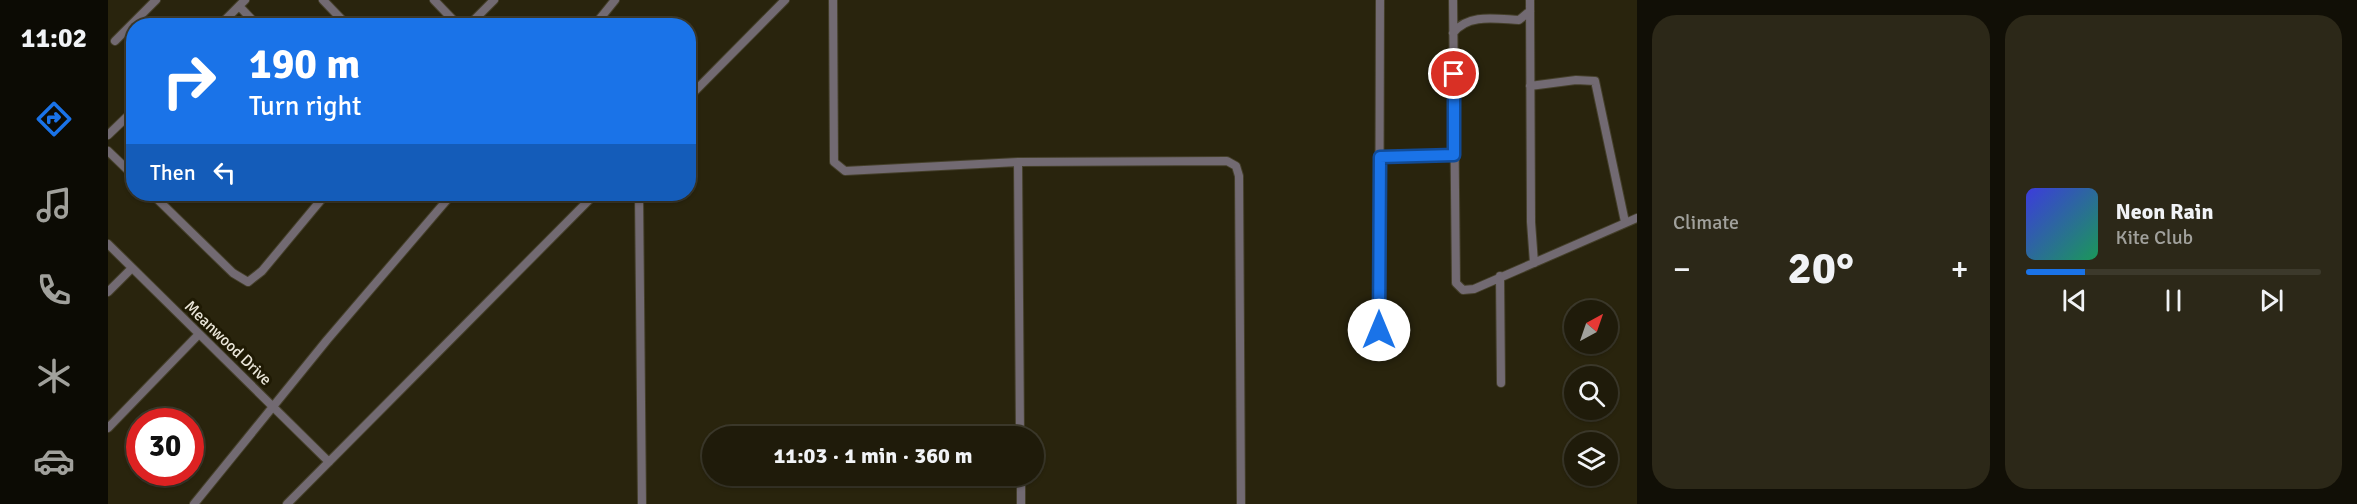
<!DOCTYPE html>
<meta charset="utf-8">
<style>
:root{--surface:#1f1b0a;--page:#2c2818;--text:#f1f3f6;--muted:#a1a19c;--line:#3c392b;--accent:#1a73e8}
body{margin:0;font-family:Signika,sans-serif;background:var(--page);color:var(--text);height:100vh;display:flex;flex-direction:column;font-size:22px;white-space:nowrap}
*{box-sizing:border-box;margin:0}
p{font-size:20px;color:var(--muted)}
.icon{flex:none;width:33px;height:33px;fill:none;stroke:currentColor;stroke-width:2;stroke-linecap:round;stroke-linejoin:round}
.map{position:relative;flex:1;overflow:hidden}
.side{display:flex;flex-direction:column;gap:15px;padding:15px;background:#110f06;width:720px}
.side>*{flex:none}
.top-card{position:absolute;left:18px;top:18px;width:570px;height:183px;border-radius:24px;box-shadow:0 2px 4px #0004,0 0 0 2px var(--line);background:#1a73e8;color:#fff;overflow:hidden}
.needle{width:39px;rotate:40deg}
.fabs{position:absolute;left:1456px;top:300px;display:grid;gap:12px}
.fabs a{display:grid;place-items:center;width:54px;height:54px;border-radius:50%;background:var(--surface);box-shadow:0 2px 4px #0004,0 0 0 2px var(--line);font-size:30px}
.speed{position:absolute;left:18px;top:408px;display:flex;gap:12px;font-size:30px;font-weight:700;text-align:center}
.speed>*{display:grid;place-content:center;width:78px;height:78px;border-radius:50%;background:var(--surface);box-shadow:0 2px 4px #0004,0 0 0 2px var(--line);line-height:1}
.speed .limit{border:9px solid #d22;background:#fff;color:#111}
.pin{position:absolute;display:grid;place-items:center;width:51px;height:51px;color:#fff;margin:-26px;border:3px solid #fff;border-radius:50%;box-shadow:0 2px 6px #0007}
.me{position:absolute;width:66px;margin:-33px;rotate:0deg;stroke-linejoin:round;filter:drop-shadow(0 0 4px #0008)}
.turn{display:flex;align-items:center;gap:21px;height:126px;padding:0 24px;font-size:27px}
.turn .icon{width:78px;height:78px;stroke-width:2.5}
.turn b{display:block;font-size:42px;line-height:51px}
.then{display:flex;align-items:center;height:57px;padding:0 24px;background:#0003;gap:12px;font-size:22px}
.big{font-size:45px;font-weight:700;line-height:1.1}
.side .card{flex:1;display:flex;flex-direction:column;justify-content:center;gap:9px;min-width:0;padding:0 21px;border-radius:24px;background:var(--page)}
.song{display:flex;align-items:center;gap:18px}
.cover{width:72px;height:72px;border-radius:9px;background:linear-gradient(135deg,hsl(240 70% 55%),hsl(150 70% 35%))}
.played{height:6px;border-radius:3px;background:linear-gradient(90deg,var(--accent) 20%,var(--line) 20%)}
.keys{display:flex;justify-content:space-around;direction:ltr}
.heat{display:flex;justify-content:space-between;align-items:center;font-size:33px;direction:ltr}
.side .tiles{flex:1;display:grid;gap:15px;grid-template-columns:repeat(2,1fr)}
.trip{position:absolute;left:594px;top:426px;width:342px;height:60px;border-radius:30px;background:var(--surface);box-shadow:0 2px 4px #0004,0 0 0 2px var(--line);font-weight:700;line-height:60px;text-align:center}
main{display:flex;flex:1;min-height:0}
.dock{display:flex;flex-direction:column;width:108px;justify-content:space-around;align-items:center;background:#0c0b04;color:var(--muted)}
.dock .icon{width:42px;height:42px}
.dock .on{color:var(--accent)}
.dock b{font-size:27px;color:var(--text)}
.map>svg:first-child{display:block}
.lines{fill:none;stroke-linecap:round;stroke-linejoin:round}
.minor-casing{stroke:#443f2a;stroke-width:10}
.minor{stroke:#726a72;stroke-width:8}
.route-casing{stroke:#114b97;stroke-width:15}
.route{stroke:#1a73e8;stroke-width:10}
.labels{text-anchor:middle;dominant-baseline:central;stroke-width:6;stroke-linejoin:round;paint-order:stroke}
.street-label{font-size:16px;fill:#ebe7da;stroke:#1f1a04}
</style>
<main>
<nav class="dock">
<b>11:02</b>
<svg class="icon on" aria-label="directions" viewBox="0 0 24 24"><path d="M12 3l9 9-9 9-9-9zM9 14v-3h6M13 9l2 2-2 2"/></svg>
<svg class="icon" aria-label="music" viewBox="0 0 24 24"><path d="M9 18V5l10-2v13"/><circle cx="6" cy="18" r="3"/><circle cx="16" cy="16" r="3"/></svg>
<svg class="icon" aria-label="phone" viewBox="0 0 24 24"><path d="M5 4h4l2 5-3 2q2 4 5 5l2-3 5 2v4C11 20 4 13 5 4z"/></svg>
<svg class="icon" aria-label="climate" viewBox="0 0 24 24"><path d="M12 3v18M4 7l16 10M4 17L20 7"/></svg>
<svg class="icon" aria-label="car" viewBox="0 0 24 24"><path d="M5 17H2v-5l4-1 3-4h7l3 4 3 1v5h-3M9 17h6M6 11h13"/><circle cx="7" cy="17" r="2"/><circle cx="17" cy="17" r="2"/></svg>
</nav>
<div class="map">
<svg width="1529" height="504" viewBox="0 0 1529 504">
<rect width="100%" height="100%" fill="#29240d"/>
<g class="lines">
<g class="minor-casing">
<path id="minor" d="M215,0l25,26
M326,0l25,26
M725,0l1,162 11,9 173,-9 209,-1 9,5 3,10 2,328
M1345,0l3,283 7,7 11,-1 163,-71
M1422,0l1,222 3,41
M131,6l19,20
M111,26l26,-26
M360,26l26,-26
M486,26l21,-26
M1345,33c15,-20 44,-14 66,-13l11,-9
M7,41l41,-41
M1422,86l46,-6 19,1 30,141
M580,98l97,-98
M0,135l26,-25
M0,151l26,25
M1272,157l74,-2
M910,162l2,274
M44,194l81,79 15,9 14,-11 64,-77
M531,194l3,310
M0,244l221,218
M1392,276l1,107
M0,292l24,-24
M1271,330l1,-330
M0,428l91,-94
M913,476v28
M86,504l133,-164 125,-146
M179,504l308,-310"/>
</g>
<use href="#minor" class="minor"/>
</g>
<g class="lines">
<g class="route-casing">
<path id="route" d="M1271,330l1,-173 74,-2v-81"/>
</g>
<use href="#route" class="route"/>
</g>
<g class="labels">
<g class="street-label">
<text transform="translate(120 343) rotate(44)">Meanwood Drive</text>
</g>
</g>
</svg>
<div class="fabs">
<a><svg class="needle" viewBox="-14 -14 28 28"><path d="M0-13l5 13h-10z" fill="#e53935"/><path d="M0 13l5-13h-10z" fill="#a1a19c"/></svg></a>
<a><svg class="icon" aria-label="search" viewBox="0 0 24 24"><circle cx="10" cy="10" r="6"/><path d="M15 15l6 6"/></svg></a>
<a><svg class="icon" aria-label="layers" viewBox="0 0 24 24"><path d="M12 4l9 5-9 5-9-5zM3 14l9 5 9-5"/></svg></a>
</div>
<div class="speed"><div class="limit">30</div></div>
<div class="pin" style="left:1346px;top:74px;background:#d93025"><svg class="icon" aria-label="arrive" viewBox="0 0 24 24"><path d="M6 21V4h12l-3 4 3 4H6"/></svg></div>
<svg class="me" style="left:1271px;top:330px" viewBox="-20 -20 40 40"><circle r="19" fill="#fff"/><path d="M0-13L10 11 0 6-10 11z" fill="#1a73e8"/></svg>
<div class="trip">11:03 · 1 min · 360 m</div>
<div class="top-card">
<div class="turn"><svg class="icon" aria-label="right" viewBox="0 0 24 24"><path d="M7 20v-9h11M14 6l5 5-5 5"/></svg><div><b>190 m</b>Turn right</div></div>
<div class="then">Then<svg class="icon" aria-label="left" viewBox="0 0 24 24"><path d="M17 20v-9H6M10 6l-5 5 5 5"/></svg></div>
</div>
</div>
<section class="side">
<div class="tiles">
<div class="card"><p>Climate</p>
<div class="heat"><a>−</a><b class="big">20°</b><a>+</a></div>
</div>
<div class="card">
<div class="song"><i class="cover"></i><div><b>Neon Rain</b><p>Kite Club</p></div></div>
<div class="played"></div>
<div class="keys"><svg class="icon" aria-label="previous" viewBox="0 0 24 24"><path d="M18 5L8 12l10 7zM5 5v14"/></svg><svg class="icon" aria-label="pause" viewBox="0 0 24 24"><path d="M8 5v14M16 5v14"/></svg><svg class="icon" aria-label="next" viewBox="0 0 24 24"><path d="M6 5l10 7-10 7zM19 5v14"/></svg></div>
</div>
</div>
</section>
</main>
